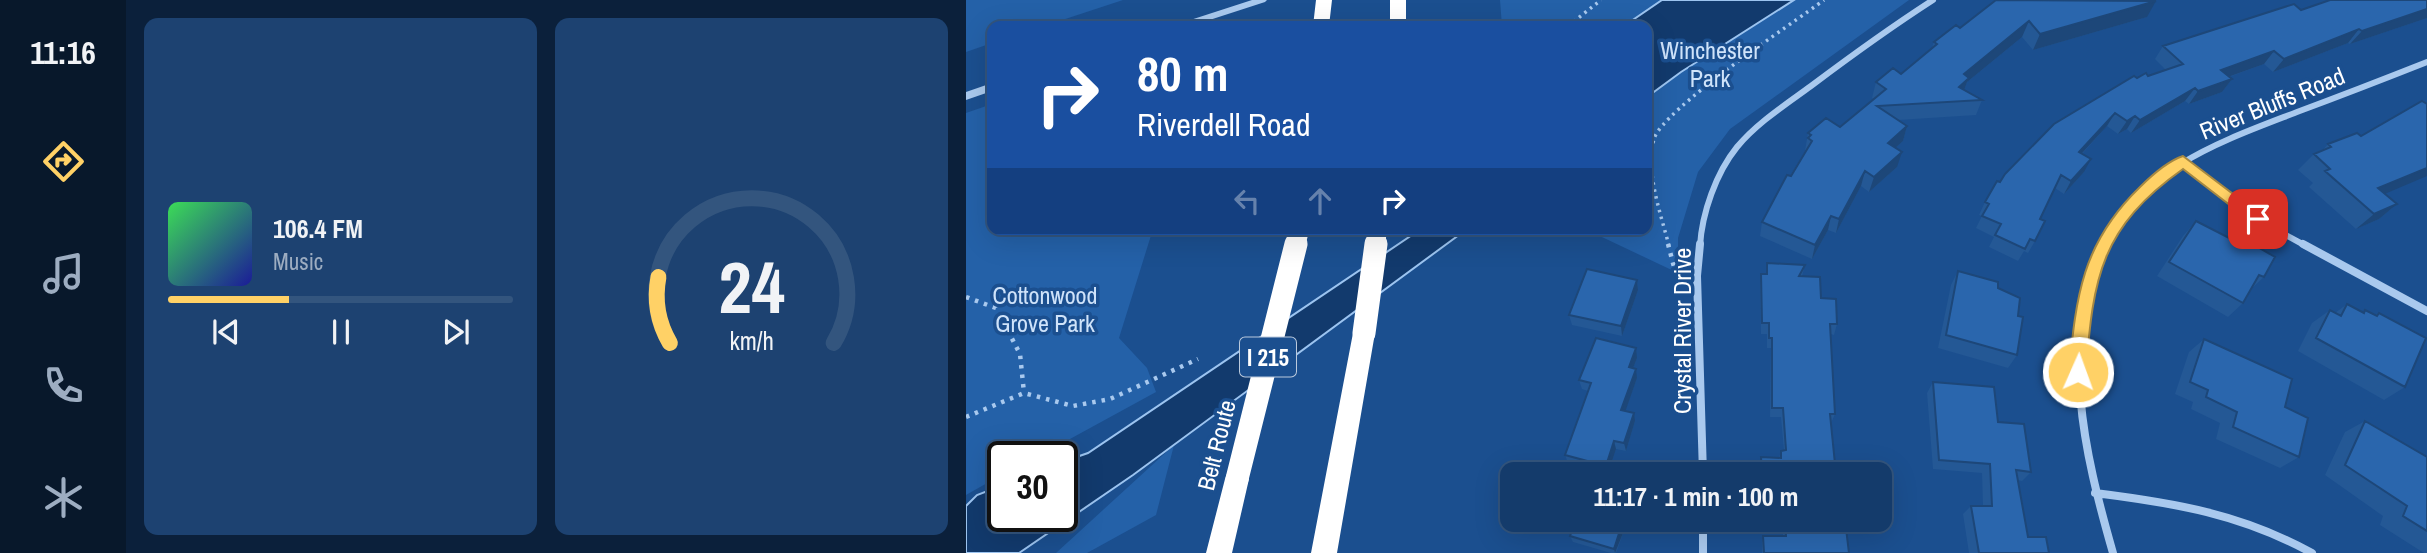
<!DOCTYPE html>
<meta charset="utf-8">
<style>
:root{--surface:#143b6b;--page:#1d4271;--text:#f1f3f6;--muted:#9dadc1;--line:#33557e;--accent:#ffd166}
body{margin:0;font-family:"Archivo Narrow",sans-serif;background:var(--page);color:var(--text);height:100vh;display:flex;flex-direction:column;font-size:26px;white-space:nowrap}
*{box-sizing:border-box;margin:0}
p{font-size:23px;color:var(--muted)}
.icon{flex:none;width:38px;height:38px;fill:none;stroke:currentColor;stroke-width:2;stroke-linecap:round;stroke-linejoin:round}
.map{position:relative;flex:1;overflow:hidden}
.side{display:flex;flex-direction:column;gap:18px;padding:18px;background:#0b203b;width:840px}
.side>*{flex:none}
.banner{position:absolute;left:21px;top:21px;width:665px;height:214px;border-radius:14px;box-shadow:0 7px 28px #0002,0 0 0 2px var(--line);background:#1a4fa0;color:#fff;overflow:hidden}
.speed{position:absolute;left:21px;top:441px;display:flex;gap:14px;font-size:35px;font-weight:700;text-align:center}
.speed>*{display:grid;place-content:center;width:91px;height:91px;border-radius:50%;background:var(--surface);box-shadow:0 7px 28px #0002,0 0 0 2px var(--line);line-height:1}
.speed .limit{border:4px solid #111;border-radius:10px;background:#fff;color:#111}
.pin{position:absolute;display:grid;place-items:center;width:60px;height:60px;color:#fff;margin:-30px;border-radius:14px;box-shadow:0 4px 10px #0006}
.me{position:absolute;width:77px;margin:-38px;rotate:2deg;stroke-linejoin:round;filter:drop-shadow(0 0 5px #0008)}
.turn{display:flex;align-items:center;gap:24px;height:147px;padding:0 35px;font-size:32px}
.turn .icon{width:91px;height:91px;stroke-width:2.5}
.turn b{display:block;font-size:49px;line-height:60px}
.lanes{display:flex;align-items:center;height:66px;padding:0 35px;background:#0003;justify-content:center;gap:35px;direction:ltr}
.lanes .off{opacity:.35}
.side .tile{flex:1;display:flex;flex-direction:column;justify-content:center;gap:10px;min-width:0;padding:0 24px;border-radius:14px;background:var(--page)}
.side .dial{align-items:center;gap:0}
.dial svg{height:182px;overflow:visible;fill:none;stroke:var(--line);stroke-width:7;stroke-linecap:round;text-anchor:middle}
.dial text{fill:var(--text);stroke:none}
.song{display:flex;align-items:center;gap:21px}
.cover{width:84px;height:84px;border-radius:10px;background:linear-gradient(135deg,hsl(130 70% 55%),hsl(240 70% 35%))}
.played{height:7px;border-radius:4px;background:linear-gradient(90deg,var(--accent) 35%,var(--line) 35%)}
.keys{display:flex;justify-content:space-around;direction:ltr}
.side .tiles{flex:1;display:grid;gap:18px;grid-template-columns:repeat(2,1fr)}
.trip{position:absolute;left:534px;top:462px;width:392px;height:70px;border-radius:14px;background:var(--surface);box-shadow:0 7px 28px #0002,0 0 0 2px var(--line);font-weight:700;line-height:70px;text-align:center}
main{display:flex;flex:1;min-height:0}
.menu{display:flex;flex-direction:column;width:126px;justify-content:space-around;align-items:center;background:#08182b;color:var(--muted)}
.menu .icon{width:49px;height:49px}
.menu .on{color:var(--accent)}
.menu b{font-size:32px;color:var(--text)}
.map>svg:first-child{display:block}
.green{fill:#2461a8}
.water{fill:#123a6d;stroke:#9cc4f0;stroke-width:2}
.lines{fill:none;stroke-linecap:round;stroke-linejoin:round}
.path-far1{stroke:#a9c9ee;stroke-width:3.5;stroke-dasharray:2.5 4.5;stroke-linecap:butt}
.path{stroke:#a9c9ee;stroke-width:4.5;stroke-dasharray:3.5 6;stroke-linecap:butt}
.minor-far1{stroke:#a9c9ee;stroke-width:6}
.minor{stroke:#a9c9ee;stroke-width:8}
.tertiary{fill:#a9c9ee;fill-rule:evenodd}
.motorway{fill:#fff;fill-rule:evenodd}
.motorway-bridge-far1{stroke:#fff;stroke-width:18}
.motorway-bridge{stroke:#fff;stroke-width:23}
.wall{fill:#245895}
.shaded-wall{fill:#1d4779}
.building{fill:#2a66ad;stroke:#1d4779;stroke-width:2}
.route{fill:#ffd166;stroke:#a68842;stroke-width:2}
.labels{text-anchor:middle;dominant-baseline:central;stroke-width:7;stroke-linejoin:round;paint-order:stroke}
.shield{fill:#1b4f8f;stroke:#bbcadd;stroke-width:2}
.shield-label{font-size:23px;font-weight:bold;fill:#fff}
.park-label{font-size:24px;fill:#cfe3fa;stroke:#1b4f8f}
.street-label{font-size:24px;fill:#fff;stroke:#1b4f8f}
</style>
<main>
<nav class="menu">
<b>11:16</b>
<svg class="icon on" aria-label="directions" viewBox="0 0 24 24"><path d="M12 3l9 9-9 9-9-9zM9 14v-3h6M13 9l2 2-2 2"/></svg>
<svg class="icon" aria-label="music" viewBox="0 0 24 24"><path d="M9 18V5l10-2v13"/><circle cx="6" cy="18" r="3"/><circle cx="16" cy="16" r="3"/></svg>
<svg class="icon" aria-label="phone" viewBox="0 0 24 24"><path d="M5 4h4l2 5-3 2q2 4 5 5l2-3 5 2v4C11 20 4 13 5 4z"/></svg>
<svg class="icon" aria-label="climate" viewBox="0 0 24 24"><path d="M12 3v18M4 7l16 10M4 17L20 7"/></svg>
</nav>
<section class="side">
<div class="tiles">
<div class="tile">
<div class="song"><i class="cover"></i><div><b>106.4 FM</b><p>Music</p></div></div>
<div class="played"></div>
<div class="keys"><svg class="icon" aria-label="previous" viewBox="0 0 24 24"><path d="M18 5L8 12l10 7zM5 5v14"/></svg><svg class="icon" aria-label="pause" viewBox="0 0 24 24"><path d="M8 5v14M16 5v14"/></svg><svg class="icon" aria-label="next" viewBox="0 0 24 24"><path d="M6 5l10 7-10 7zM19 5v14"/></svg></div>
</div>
<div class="tile dial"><svg viewBox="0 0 100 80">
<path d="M14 69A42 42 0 1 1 86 69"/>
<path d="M14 69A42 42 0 0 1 9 40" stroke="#ffd166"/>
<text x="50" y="56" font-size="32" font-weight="700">24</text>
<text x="50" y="72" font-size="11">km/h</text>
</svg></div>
</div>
</section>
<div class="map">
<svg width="1461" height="553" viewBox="0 0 1461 553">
<rect width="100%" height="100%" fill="#1b4f8f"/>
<path class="green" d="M0,0h157l-79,26h-52v17l-26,9z
M534,0h409l-179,129 -32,43 -20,66v35l-93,-44h62v-203h-145z
M26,104v125h161l-34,109 28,30 9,24 -119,65h-34v17l-37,21v-382z
M208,445l-18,70 -69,38h-31z"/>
<path class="water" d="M696,0h132l-113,72 -34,25v-71h-23z
M455,229h46l-334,246 -114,78h-53v-47l11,-11 26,-10v31h59v-54l26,-9z"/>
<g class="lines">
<path class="path-far1" d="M602,26l33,-26
M703,246c-8,-32 -24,-74 -15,-107 8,-29 139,-116 170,-139"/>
<path class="path" d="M702,244l6,23 6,2
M0,297l30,11 24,46 4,39
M0,417l58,-24 49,13 37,-7 88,-40"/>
<path class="minor-far1" d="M1217,161l88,66 35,19
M734,246c2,-33 16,-73 37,-99 20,-24 48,-42 74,-61 40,-30 80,-59 122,-86
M1138,246c37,-78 118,-105 193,-134 43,-16 87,-33 130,-50"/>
<path class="minor" d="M734,244l-3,32 6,198
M1139,244c-47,100 -21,208 8,309
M1337,244l124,67
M1129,493c80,10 146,21 217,60
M737,520v33"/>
<path class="tertiary" d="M286,0h15l-2,2 -74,24h-15l2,-2z
M26,83v8l-26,9v-8z"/>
<path class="motorway" d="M350,0h16l-3,26h-16z
M424,0h16v26h-16z
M398,323l8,3 3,7 -38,220h-26l42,-220 3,-7z
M271,467l9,4 3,8 -17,74h-26l19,-74 3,-8z"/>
<path class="motorway-bridge-far1" d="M330,246l3,-12
M410,246l2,-17"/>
<path class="motorway-bridge" d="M398,333l12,-89
M271,479l59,-235"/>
</g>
<path class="wall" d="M1030,0l151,17 -114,33 -11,-13 -55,45 -3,8 18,10 -6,15 -78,5 9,6 -4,15 -8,7 2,19 -28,25 -8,-6 -25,47 -8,-3 -16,29 -52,-23 2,-14 43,-71 3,-18 32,-6 34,-28 -2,-1 4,-16 25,-8 31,-26 2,-6 26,-14z
M1461,0v18l-77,26 -2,-1 -75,29 -9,-8 -35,13 3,2 -10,13 -33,12 -4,-3 -54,32 -4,-4 -9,5 -11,-8 -25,28 2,18 -20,22 -9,-6 -15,31 -5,22 -7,12 -4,-2 -6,10 -29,-14 5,-10 -18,-9 6,-12 -3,-1 6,-13 15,-20 137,-104 11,-2 18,-6 -11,-11 8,-13 138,-36z
M1395,136l24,58 12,10 -18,15 -23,10 -47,-42 4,-4 -15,-13 16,-16 8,-3 6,-7z
M1230,221l34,18 5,-5 29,43 -13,12 -8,14 -15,14 -71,-41 26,-40z
M801,263l38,2 -3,11 19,22 16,26 -3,11 -3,-1 4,80 -4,9 5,51h-76v-8l1,-9 18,1 2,-7 3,-1 -3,-33h-11l1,-69h-4v-14h-6l-1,-49 1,-11h5z
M992,271l40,17 20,28 -1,39 -9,13 -70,-20 13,-63z
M671,280l1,10 -16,46 -50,-11 -3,-10z
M1381,304l15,8 3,-2 10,5 4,-2 26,74 -21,13 -86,-49 14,-28 18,-13 5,3z
M1238,339l81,68 14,50 -19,11 -64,-29 4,-16 -29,-14 2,-7 -18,-8 14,-42z
M671,358l-4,10 4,10 -12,33 10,10 -9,30 -10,-2 -8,24 -40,-10 -3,-8 23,-64 -6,-2 -3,-9z
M967,382l65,40 33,50 -9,9 -4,-1 10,57 21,16h-80l-6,-39 8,-8h12l-1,-33 -49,-4 -6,-76z
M1399,421l62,36v96h-3l-44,-28 3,-9 -58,-41 20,-43z
M610,520h62l-3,11 -10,-3 -9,25h-5l-38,-11 -3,-6z
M816,520h63l4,33h-87v-11l1,-6h20z"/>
<path class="shaded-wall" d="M1190,1l-9,16 -114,33 7,-16z
M1461,9v9l-77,26 12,-13z
M1063,21l-7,16 -55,45 -4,11 -10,9 11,-28z
M1393,29l-11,14 -75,29 11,-13z
M1308,51l-10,13 -53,19 10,-13z
M1266,79l-10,13 -33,12 9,-13z
M1229,88l-10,13 -54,32 9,-13z
M1149,113l-8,13 -36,39 8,-13z
M1169,116l-8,13 -9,5 9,-13z
M941,126l-4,15 -19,17 4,-15z
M936,152l-5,15 -28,25 5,-15z
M1125,159l-7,13 -20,22 7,-13z
M1461,168v8l-66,28 17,-16z
M899,171l-4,15 -25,47 3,-14z
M1431,204l-18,15 -23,10 18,-15z
M865,216l-3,14 -16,29 3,-14z
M671,280l1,10 -16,46 -1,-10z
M670,348l1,10 -7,18 -1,-9z
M670,369l1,9 -14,40 -2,-8z
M668,413l1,8 -9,30 -2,-8z
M648,441l2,8 -8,24 -2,-7z
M669,520h3l-3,11 -1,-7z
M657,521l2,7 -10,25 -1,-4z"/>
<path class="building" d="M1030,0l160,1 -116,33 -11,-13 -65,53 5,4 -10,9 23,13 -105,6 30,20 -19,17 14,9 -28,25 -9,-6 -26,48 -8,-3 -16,29 -53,-23 25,-47 4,1 21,-35 -4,-3 3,-3 -3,-2 18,-15 14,9 46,-38 -10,-7 17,-14 8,6 36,-30 -3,-2 22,-17 4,3z
M1364,0h97v9l-65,22 -3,-2 -75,30 -10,-8 -53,19 11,9 -34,12 -3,-3 -55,32 -5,-4 -8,5 -12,-8 -36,39 12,7 -20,22 -10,-6 -21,44 5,2 -10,20 -5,-2 -5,10 -30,-14 6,-11 -19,-8 7,-12 -4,-2 12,-21 3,1 5,-8 49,-50 80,-48 3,2 9,-5 2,3 35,-12 -20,-18 131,-42 7,6z
M1456,101l5,3v64l-49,20 19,16 -23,10 -49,-43 5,-2 -16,-15 17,-7 -3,-3 29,-11 4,3z
M1230,221l35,18 4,-5 40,23 -11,20 -5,-2 -16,28 -74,-41z
M801,263l38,2 -6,11 21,1 1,21 15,1 1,25h-7l5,90h-5l6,60h-74l-1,-17 20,1v-7l5,-1 -3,-42h-11v-70h-3v-15h-7l-1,-49h6z
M621,269l50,11 -16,46 -52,-11z
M992,271l40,11v6l22,10 -2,18 5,1 -6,38 -71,-20z
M1381,304l17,9 1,-3 12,6 2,-3 47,25 -21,49 -89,-49 14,-28 11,6z
M630,338l40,10 -7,19 7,2 -15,41 13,3 -10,30 -10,-2 -8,25 -41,-11 26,-72 -12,-3z
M1238,339l88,40 -7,28 23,11 -9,39 -66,-30 4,-15 -31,-15 2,-7 -18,-8z
M967,382l61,5 4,35 26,2 7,48 -15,-2 12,67h18l3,16h-70l-8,-47h21l-2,-42 -51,-4z
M1399,421l62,36v74l-24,-15 4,-10 -62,-41z
M610,520h59l-1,4 -11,-3 -9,28 -44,-13z
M819,520h60l4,33h-85l-1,-17h23z"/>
<path class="route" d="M1217,156l83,63 -3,4h-10l-70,-54c-82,58 -90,108 -97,203l-2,6 -6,2 -6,-2 -3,-6c7,-76 13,-129 71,-185 12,-12 28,-26 43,-31z"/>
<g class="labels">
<rect class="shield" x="274" y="337.5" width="56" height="39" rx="5"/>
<g class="shield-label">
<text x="302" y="357">I 215</text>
</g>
<g class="park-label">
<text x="744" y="50">Winchester<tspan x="744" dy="28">Park</tspan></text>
<text x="79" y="295">Cottonwood<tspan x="79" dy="28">Grove Park</tspan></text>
</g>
<g class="street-label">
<text transform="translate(1306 103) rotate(-22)">River Bluffs Road</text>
<text transform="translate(716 331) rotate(-90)">Crystal River Drive</text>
<text transform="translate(250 445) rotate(-76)">Belt Route</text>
</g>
</g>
</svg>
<div class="speed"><div class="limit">30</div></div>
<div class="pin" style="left:1292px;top:219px;background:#d93025"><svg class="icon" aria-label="arrive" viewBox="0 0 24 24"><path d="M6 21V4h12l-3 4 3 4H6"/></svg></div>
<svg class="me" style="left:1112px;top:372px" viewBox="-20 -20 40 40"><circle r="17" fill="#ffd166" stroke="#fff" stroke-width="3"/><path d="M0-11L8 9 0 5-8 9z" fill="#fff"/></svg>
<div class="trip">11:17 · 1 min · 100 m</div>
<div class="banner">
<div class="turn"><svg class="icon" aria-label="right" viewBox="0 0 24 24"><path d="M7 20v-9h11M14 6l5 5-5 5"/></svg><div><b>80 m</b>Riverdell Road</div></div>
<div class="lanes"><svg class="icon off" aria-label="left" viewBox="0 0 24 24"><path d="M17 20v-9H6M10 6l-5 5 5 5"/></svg><svg class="icon off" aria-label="ahead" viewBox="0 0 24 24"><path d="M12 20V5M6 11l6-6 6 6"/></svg><svg class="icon" aria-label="right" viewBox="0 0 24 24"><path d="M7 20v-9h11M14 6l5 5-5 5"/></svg></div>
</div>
</div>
</main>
